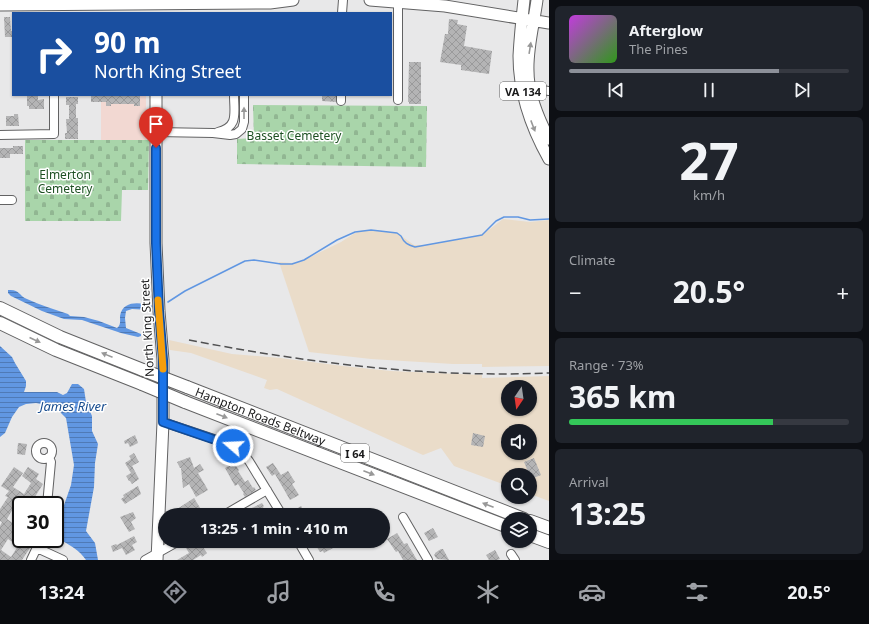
<!DOCTYPE html>
<meta charset="utf-8">
<style>
:root{--surface:#171b24;--page:#20242c;--text:#f1f3f6;--muted:#9ea1a6;--line:#363941;--accent:#8c9099}
body{margin:0;font-family:"Noto Sans",sans-serif;background:var(--page);color:var(--text);height:100vh;display:flex;flex-direction:column;font-size:15px;white-space:nowrap}
*{box-sizing:border-box;margin:0}
p{font-size:13px;color:var(--muted)}
.icon{flex:none;width:22px;height:22px;fill:none;stroke:currentColor;stroke-width:2;stroke-linecap:round;stroke-linejoin:round}
.map{position:relative;flex:1;overflow:hidden}
.drawer{display:flex;flex-direction:column;gap:6px;padding:6px;background:#0d0f14;width:320px}
.drawer>*{flex:none}
.hud{position:absolute;left:12px;top:12px;width:380px;height:84px;border-radius:0px;box-shadow:0 1px 3px #0004;background:#1a4fa0;color:#fff;overflow:hidden}
.needle{width:26px;rotate:193deg}
.tools{position:absolute;left:501px;top:380px;display:grid;gap:8px}
.tools a{display:grid;place-items:center;width:36px;height:36px;border-radius:50%;background:var(--surface);box-shadow:0 1px 3px #0004;font-size:20px}
.speed{position:absolute;left:12px;top:496px;display:flex;gap:8px;font-size:20px;font-weight:700;text-align:center}
.speed>*{display:grid;place-content:center;width:52px;height:52px;border-radius:50%;background:var(--surface);box-shadow:0 1px 3px #0004;line-height:1}
.speed .limit{border:2px solid #111;border-radius:6px;background:#fff;color:#111}
.pin{position:absolute;display:grid;place-items:center;width:34px;height:34px;color:#fff;margin:-41px -17px;border-radius:50% 50% 50% 0;rotate:-45deg;box-shadow:0 0 4px #0007}
.pin .icon{rotate:45deg}
.me{position:absolute;width:44px;margin:-22px;rotate:289deg;stroke-linejoin:round;filter:drop-shadow(0 0 3px #0008)}
.turn{display:flex;align-items:center;gap:14px;height:84px;padding:0 16px;font-size:18px}
.turn .icon{width:52px;height:52px;stroke-width:2.5}
.turn b{display:block;font-size:28px;line-height:34px}
.big{font-size:30px;font-weight:700;line-height:1.1}
.drawer .tile{flex:1;display:flex;flex-direction:column;justify-content:center;gap:6px;min-width:0;padding:0 14px;border-radius:6px;background:var(--page)}
.drawer .dial{align-items:center;gap:0}
.dial b{font-size:52px;line-height:1}
.song{display:flex;align-items:center;gap:12px}
.cover{width:48px;height:48px;border-radius:6px;background:linear-gradient(135deg,hsl(290 70% 55%),hsl(110 70% 35%))}
.played{height:4px;border-radius:2px;background:linear-gradient(90deg,var(--accent) 75%,var(--line) 75%)}
.keys{display:flex;justify-content:space-around;direction:ltr}
.heat{display:flex;justify-content:space-between;align-items:center;font-size:22px;direction:ltr}
.charge{height:6px;border-radius:3px;background:linear-gradient(90deg,#34c759 73%,var(--line) 0)}
.trip{position:absolute;left:158px;top:508px;width:232px;height:40px;border-radius:20px;background:var(--surface);box-shadow:0 1px 3px #0004;font-weight:700;line-height:40px;text-align:center}
.dock{display:flex;height:64px;justify-content:space-around;align-items:center;background:#090b0e;color:var(--muted)}
.dock .icon{width:28px;height:28px}
.dock .current{color:var(--accent)}
.dock b{font-size:18px;color:var(--text)}
main{display:flex;flex:1;min-height:0}
.map>svg:first-child{display:block}
.commercial{fill:#f2d8d2}
.industrial{fill:#eadcc9;fill-rule:evenodd}
.cemetery{fill:url(#cemetery-stones)}
.water{fill:url(#water-rules)}
.lines{fill:none;stroke-linecap:round;stroke-linejoin:round}
.stream{stroke:#6197e2;stroke-width:1.5}
.building{fill:url(#building-cross-hatch);fill-rule:evenodd}
.minor-casing{stroke:#626263;stroke-width:10}
.major-casing{stroke:#626263;stroke-width:13}
.highway-casing{stroke:#626263;stroke-width:14}
.minor{stroke:#fff;stroke-width:8}
.major{stroke:#fff;stroke-width:11}
.highway{stroke:#fff;stroke-width:12}
.rail{stroke:#505051;stroke-width:1.5;stroke-dasharray:8 4;stroke-linecap:butt}
.highway-bridge-casing{stroke:#626263;stroke-width:14;stroke-linecap:butt}
.highway-bridge{stroke:#fff;stroke-width:12}
.oneway{fill:#989898}
.route-casing{stroke:#114b97;stroke-width:10}
.route{stroke:#1a73e8;stroke-width:7}
.slow{stroke:#f59e0b;stroke-width:7}
.labels{text-anchor:middle;dominant-baseline:central;stroke-width:3;stroke-linejoin:round;paint-order:stroke}
.shield{fill:#fff;stroke:#5e5e5f;stroke-width:1}
.shield-label{font-size:11px;font-weight:bold;fill:#19191a}
.park-label{font-size:12px;fill:#1d5022;stroke:#fff}
.street-label{font-size:12px;fill:#19191a;stroke:#fff}
.water-label{font-size:13px;font-style:italic;fill:#164b8e;stroke:#fff}
</style>
<main>
<div class="map">
<svg width="549" height="560" viewBox="0 0 549 560">
<defs>
<pattern id="cemetery-stones" width="16" height="16" patternUnits="userSpaceOnUse"><rect width="16" height="16" fill="#a9d5aa"/><path d="M2 7V4a2 2 0 0 1 4 0v3zM10 15v-3a2 2 0 0 1 4 0v3z" fill="#91b692"/></pattern>
<pattern id="water-rules" width="6" height="5" patternUnits="userSpaceOnUse"><rect width="6" height="5" fill="#6197e2"/><path d="M0 2.5h6" fill="none" stroke="#4f7ab6"/></pattern>
<pattern id="building-cross-hatch" width="8" height="8" patternUnits="userSpaceOnUse"><rect width="8" height="8" fill="#b4b4b5"/><path d="M0 0l8 8M0 8l8-8" fill="none" stroke="#9a9a9b"/></pattern>
</defs>
<rect width="100%" height="100%" fill="#e8e8e9"/>
<path class="commercial" d="M101,95h45v45h-45z"/>
<path class="industrial" d="M503,219l27,3 19,-2v146l-67,1v-3h-29l-82,-5 -62,-7 -30,-90 12,1 9,-1 41,-20 14,-9 8,-3h12l22,3 17,12h12l26,-5 17,-2 11,-3 10,-6z
M169,340l63,14 48,4 63,8 48,5 91,4v3l67,-2v125l-19,-7v-19h-22v11l-54,-20 -13,-18 -18,7 -146,-66 -7,1 -6,-2 3,-8 -11,-4 -65,-23 -21,-3zM508,387h22v22h-22zM508,431h22v22h-22z"/>
<path class="cemetery" d="M253,105l174,1 -1,61 -189,-3v-25l17,-1z
M25,140h124l-1,50h-26l-1,31h-96z"/>
<path class="water" d="M8,290c12,-1 10,5 19,9 13,6 27,10 41,15l2,2 14,1 15,4 18,7c4,-3 3,-7 3,-12 3,-17 22,-13 33,-10l-4,4 -17,-1 -6,2 -1,7 1,10 15,6v2l-3,1 -17,-4 -39,-13 -18,-1 -22,-8 -31,-15 -3,-3z
M0,346l12,11 3,6 11,18v5l-2,6h33l6,3 4,-2 5,-9h6l6,5 2,13 6,14v15l6,13 -3,19 -1,24 -8,44 9,12 3,17h-12c-7,-10 -16,-15 -27,-21l4,-31 8,-23 3,-20 -8,-47 -6,-6 -14,-7 -10,-2 -10,1 -7,3 -7,10 -7,16 -5,4z"/>
<g class="lines">
<path class="stream" d="M168,302l17,-11 60,-30 9,-1 27,4h11l12,-4 33,-20 18,-8 16,-2 26,3 4,3c3,7 7,9 14,11l67,-12 14,-14 8,-4h14l12,3 19,-1"/>
</g>
<path class="building" d="M4,17h6l1,14h1v6h-7z
M449,19l9,1 -1,4 10,2 -3,20 28,5 -3,23 -28,-4v-5l-21,-3 5,-28h3z
M409,62h12v42h-12v-2h-1z
M27,95h11v5l6,-1v10h-15v-3h-2z
M91,95h49v11h-6v-2h-23v2h-5v-4h-15z
M322,95h14v7l-14,-1z
M66,97h12v7h-2v14h2v21h-13v-6h2l-1,-14h3v-14h-3z
M14,114h4l1,12h-13v-10h8z
M13,146h10v8h-13v4h-10v-10h13z
M473,433l12,3 -2,11 -12,-2z
M135,435l3,8 -8,4 -2,-4 -3,1 -1,-3z
M18,443l9,1 -2,11 -8,-1z
M134,453l5,9 -7,4 7,13 -7,5 -2,-3h-1l-3,-5 5,-3 -6,-10 6,-4 -2,-3z
M190,457l4,11 6,-4 4,6 -6,3 10,17 -12,7 -7,-13 -6,4 -2,-20h-1l-3,-6z
M534,458l7,17 -10,4 -7,-17z
M234,463l5,7 -1,1 7,11 3,-2 5,8 1,-1 2,3 -11,7 -2,-3 1,-1 -6,-9 -3,2 -10,-18z
M273,463l8,12 7,-4 7,11 -3,2 7,11 -9,5 -15,-26 -3,2 -6,-9z
M14,467l9,6 -10,14 11,7 7,-11 -9,-7 6,-9 11,7 -3,5 7,5 -13,21h-9v7l-7,-5 -7,12 10,7 4,-6v19h4l-2,4 7,5 -8,12h-22v-34l2,-4 -2,-1v-12l8,-12 -3,-1 4,-5 -8,-5zM8,539l10,7 -7,11 -10,-7z
M138,486l3,8 -16,10 -4,-5 3,-2 -1,-2z
M194,498l8,13 -7,4h-2l-1,-2 -4,2h-14v-4z
M262,503l2,3 -1,1 4,8h-9l-2,-4 -2,1 -2,-4z
M301,506l5,9h-13l-2,-3z
M133,512l3,6 -5,4 4,7 -6,3 -9,-15z
M433,528l5,9 -9,4 -5,-8z
M397,533l7,11 3,-1 10,17h-14l-5,-9 -2,1 -9,-13z
M134,536l3,6 -5,3 3,5 -9,5 -4,-7 -9,4 -2,-6 5,-2 1,1z
M194,541h19l-10,6 4,6 -5,4 -1,-2 -8,5h-16l12,-7 -3,-5 9,-5z
M313,541h16l4,7 -9,5 -1,-2 -3,1z
M441,549h2l6,11 -12,-1 -3,-4 1,-1v-1z
M495,550l5,9 -3,1h-8l-3,-5z"/>
<g class="lines">
<g class="minor-casing">
<path id="minor" d="M342,13l1,-13
M525,87l24,4
M398,100v-98
M341,101v-6
M156,132l57,1 17,2 6,-1 6,-5 2,-7v-27
M218,132c21,-5 16,-19 16,-37
M0,135l54,-1v-39
M0,200h12
M163,422l63,21 13,6 10,12 33,54
M36 451a8 8 0 1 1 16 0a8 8 0 1 1-16 0Z
M47,505l4,-43 -2,-5
M224,515l43,-25
M403,517l25,43
M298,541l11,19
M37,548l26,12
M511,554l4,6
M31,560l10,-21
M145,560l34,-19"/>
</g>
<g class="major-casing">
<path id="major" d="M370,0l75,6 104,17
M524,0c-2,18 -4,37 -5,56 0,36 12,71 30,103
M537,0c-3,23 -10,48 -9,71 0,24 10,47 21,68
M0,5l270,-2 23,-3
M156,95v148l3,68 4,49v62l-6,138"/>
</g>
<g class="highway-casing">
<g id="highway">
<path d="M0,308l60,29 83,33"/>
<path d="M0,323l56,27 86,34"/>
<path id="s1" d="M187,387l337,132"/>
<path d="M185,402l323,125"/>
<path d="M530,521l19,7"/>
<path d="M530,535l19,7"/>
</g>
</g>
<use href="#minor" class="minor"/>
<use href="#major" class="major"/>
<use href="#highway" class="highway"/>
<path class="rail" d="M189,340c119,23 239,38 360,33"/>
<g class="highway-bridge-casing">
<path id="highway-bridge" d="M143,370l44,17
M142,384l43,18"/>
</g>
<use href="#highway-bridge" class="highway-bridge"/>
</g>
<defs><path id="oneway-solid" d="M-6-.8H1V-3.2L6.5 0L1 3.2V.8H-6Z"/></defs>
<g class="oneway">
<use href="#oneway-solid" transform="translate(530 48) rotate(-81)"/>
<use href="#oneway-solid" transform="translate(244 113) rotate(-90)"/>
<use href="#oneway-solid" transform="translate(533 126) rotate(69)"/>
<use href="#oneway-solid" transform="translate(35 340) rotate(24)"/>
<use href="#oneway-solid" transform="translate(107 355) rotate(-158)"/>
<use href="#oneway-solid" transform="translate(222 416) rotate(21)"/>
<use href="#oneway-solid" transform="translate(369 473) rotate(21)"/>
<use href="#oneway-solid" transform="translate(488 505) rotate(-159)"/>
</g>
<g class="lines">
<g class="route-casing">
<path id="route" d="M156,148v95l3,68 4,49v62l70,24"/>
</g>
<use href="#route" class="route"/>
<path class="slow" d="M158,300l5,69"/>
</g>
<g class="labels">
<g class="shield">
<rect x="500" y="82" width="46" height="18" rx="3"/>
<rect x="341" y="444" width="28" height="18" rx="3"/>
</g>
<g class="shield-label">
<text x="523" y="91">VA 134</text>
<text x="355" y="453">I 64</text>
</g>
<g class="park-label">
<text x="294" y="135">Basset Cemetery</text>
<text x="65" y="174">Elmerton<tspan x="65" dy="14">Cemetery</tspan></text>
</g>
<g class="street-label">
<text transform="translate(147 328) rotate(-93)">North King Street</text>
<text stroke="none"><textPath href="#s1" startOffset="79">Hampton Roads Beltway</textPath></text>
</g>
<g class="water-label">
<text x="73" y="406">James River</text>
</g>
</g>
</svg>
<div class="tools">
<a><svg class="needle" viewBox="-14 -14 28 28"><path d="M0-13l5 13h-10z" fill="#e53935"/><path d="M0 13l5-13h-10z" fill="#9ea1a6"/></svg></a>
<a><svg class="icon" aria-label="sound" viewBox="0 0 24 24"><path d="M4 9h4l5-4v14l-5-4H4zM17 9q2 3 0 6"/></svg></a>
<a><svg class="icon" aria-label="search" viewBox="0 0 24 24"><circle cx="10" cy="10" r="6"/><path d="M15 15l6 6"/></svg></a>
<a><svg class="icon" aria-label="layers" viewBox="0 0 24 24"><path d="M12 4l9 5-9 5-9-5zM3 14l9 5 9-5"/></svg></a>
</div>
<div class="speed"><div class="limit">30</div></div>
<div class="pin" style="left:156px;top:148px;background:#d93025"><svg class="icon" aria-label="arrive" viewBox="0 0 24 24"><path d="M6 21V4h12l-3 4 3 4H6"/></svg></div>
<svg class="me" style="left:233px;top:446px" viewBox="-20 -20 40 40"><circle r="17" fill="#1a73e8" stroke="#fff" stroke-width="3"/><path d="M0-11L8 9 0 5-8 9z" fill="#fff"/></svg>
<div class="trip">13:25 · 1 min · 410 m</div>
<div class="hud">
<div class="turn"><svg class="icon" aria-label="right" viewBox="0 0 24 24"><path d="M7 20v-9h11M14 6l5 5-5 5"/></svg><div><b>90 m</b>North King Street</div></div>
</div>
</div>
<section class="drawer">
<div class="tile">
<div class="song"><i class="cover"></i><div><b>Afterglow</b><p>The Pines</p></div></div>
<div class="played"></div>
<div class="keys"><svg class="icon" aria-label="previous" viewBox="0 0 24 24"><path d="M18 5L8 12l10 7zM5 5v14"/></svg><svg class="icon" aria-label="pause" viewBox="0 0 24 24"><path d="M8 5v14M16 5v14"/></svg><svg class="icon" aria-label="next" viewBox="0 0 24 24"><path d="M6 5l10 7-10 7zM19 5v14"/></svg></div>
</div>
<div class="tile dial"><b>27</b><p>km/h</p></div>
<div class="tile"><p>Climate</p>
<div class="heat"><a>−</a><b class="big">20.5°</b><a>+</a></div>
</div>
<div class="tile"><p>Range · 73%</p><b class="big">365 km</b><div class="charge"></div></div>
<div class="tile"><p>Arrival</p><b class="big">13:25</b></div>
</section>
</main>
<nav class="dock">
<b>13:24</b>
<svg class="icon current" aria-label="directions" viewBox="0 0 24 24"><path d="M12 3l9 9-9 9-9-9zM9 14v-3h6M13 9l2 2-2 2"/></svg>
<svg class="icon" aria-label="music" viewBox="0 0 24 24"><path d="M9 18V5l10-2v13"/><circle cx="6" cy="18" r="3"/><circle cx="16" cy="16" r="3"/></svg>
<svg class="icon" aria-label="phone" viewBox="0 0 24 24"><path d="M5 4h4l2 5-3 2q2 4 5 5l2-3 5 2v4C11 20 4 13 5 4z"/></svg>
<svg class="icon" aria-label="climate" viewBox="0 0 24 24"><path d="M12 3v18M4 7l16 10M4 17L20 7"/></svg>
<svg class="icon" aria-label="car" viewBox="0 0 24 24"><path d="M5 17H2v-5l4-1 3-4h7l3 4 3 1v5h-3M9 17h6M6 11h13"/><circle cx="7" cy="17" r="2"/><circle cx="17" cy="17" r="2"/></svg>
<svg class="icon" aria-label="filters" viewBox="0 0 24 24"><path d="M4 7h16M4 17h16"/><circle cx="9" cy="7" r="2"/><circle cx="15" cy="17" r="2"/></svg>
<b>20.5°</b>
</nav>
